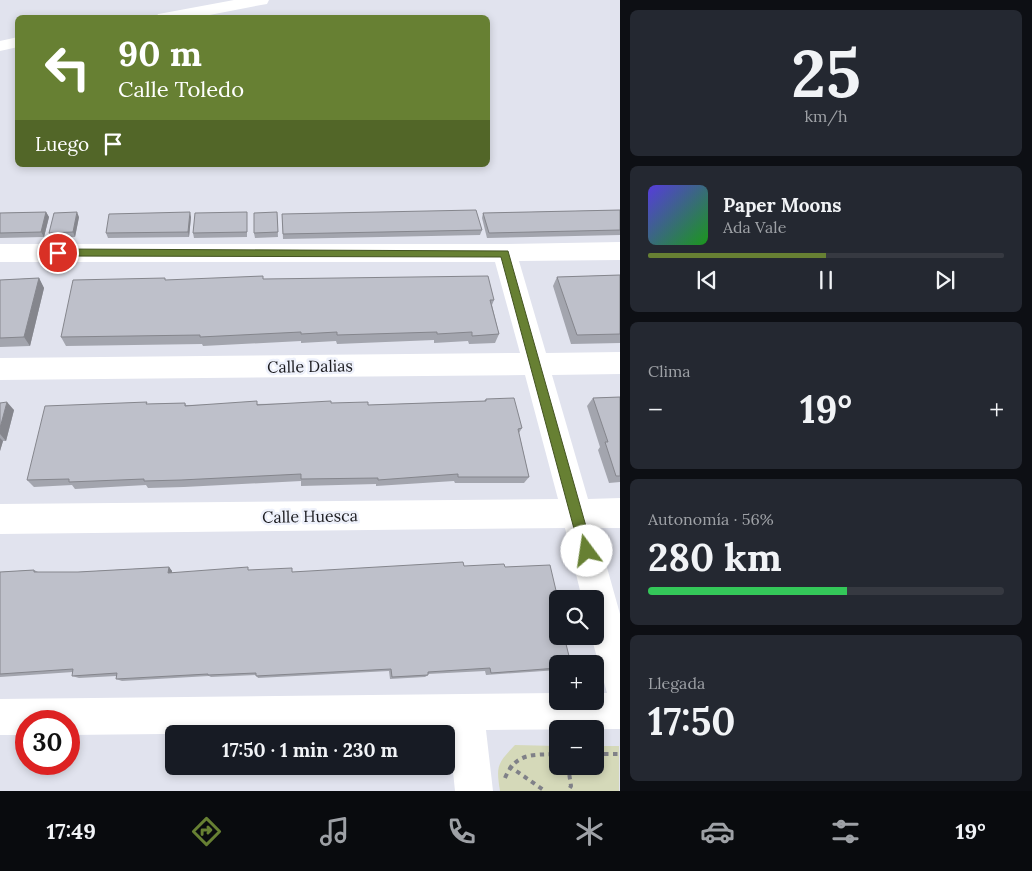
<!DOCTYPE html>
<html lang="es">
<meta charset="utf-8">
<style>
:root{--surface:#171b24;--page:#242831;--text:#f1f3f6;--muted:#9ea1a6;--line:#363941;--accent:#678033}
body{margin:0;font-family:Lora,serif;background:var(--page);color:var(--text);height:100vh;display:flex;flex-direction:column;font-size:19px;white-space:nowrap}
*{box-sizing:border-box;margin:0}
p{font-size:16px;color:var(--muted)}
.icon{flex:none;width:28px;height:28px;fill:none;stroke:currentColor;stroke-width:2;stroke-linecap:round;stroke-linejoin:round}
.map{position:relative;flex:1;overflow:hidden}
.details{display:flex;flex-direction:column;gap:10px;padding:10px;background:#0d0f14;width:412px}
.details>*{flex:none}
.top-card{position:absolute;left:15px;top:15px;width:475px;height:152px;border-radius:8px;box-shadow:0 2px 8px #0003;background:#678033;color:#fff;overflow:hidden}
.controls{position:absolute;left:549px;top:590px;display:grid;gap:10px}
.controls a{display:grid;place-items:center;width:55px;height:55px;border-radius:8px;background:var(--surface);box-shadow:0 2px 8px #0003;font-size:25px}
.speed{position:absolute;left:15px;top:710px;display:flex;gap:10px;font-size:25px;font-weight:700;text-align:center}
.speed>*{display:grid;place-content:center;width:65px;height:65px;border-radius:50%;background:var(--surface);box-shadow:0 2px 8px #0003;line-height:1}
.speed .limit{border:8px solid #d22;background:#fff;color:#111}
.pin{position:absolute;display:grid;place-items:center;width:42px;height:42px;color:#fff;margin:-21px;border:2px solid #fff;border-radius:50%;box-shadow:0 1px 5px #0007}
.me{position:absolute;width:55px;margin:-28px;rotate:346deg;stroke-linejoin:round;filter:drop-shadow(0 0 4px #0008)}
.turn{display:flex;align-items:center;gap:18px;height:105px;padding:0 20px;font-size:22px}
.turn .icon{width:65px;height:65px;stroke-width:2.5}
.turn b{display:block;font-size:35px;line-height:42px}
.then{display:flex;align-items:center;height:48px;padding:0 20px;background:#0003;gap:10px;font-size:19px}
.big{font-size:38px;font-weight:800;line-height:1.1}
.details .widget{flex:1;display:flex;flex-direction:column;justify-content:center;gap:8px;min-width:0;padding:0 18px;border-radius:8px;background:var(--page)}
.details .dial{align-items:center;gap:0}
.dial b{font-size:65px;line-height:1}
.song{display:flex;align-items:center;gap:15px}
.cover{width:60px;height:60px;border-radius:8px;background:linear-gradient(135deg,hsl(250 70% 55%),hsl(120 70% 35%))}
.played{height:5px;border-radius:2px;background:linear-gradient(90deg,var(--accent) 50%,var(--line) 50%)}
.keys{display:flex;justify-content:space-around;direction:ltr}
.heat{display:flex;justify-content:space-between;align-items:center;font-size:28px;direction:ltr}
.charge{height:8px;border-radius:4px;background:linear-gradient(90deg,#34c759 56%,var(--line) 0)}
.trip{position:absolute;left:165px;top:725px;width:290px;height:50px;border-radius:8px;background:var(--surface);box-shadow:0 2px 8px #0003;font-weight:800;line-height:50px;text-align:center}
.tab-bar{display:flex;height:80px;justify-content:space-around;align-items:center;background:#090b0e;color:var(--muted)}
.tab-bar .icon{width:35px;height:35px}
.tab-bar .active{color:var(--accent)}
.tab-bar b{font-size:22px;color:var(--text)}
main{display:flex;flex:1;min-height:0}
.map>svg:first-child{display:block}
.green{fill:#d5d9b9}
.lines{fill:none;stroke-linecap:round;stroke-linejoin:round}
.path{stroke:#808188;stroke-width:4;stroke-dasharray:4.5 4.5;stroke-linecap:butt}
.minor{fill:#fff;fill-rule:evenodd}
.wall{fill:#a3a5ae}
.shaded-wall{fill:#85868d}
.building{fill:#bec0ca;stroke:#85868d}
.route{fill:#678033;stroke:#435321}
.labels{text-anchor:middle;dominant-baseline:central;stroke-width:5;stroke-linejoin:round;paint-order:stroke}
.street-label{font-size:16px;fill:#1b1b1f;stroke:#eef1fb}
</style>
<main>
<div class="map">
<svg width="620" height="791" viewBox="0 0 620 791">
<rect width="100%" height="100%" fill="#e1e3ee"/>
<path class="green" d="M515,745l42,1 1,20h37v-20h24v45h-119c-4,-25 -3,-27 15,-46z"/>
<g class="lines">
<path class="path" d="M595,754h25
M509,766l36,25
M568,766l3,20 -3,5
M505,778c11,-26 28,-23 53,-24"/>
<path class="minor" d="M234,0h35l-2,4 -6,1 -67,13h-38l2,-4 6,-1z
M18,37v10l-18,4v-10z
M620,242v18l-101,1 27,92 74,-1v22l-68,1 36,124 32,-1v30h-24l24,86v115l-134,1 7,61h-38l-6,-60 -380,4v-14h-43v14h-26v-36l558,-6v8h37v-8h12l-16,-57h4v-37h-13l-17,-71 -565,6v-30l558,-5 -33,-124 -525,5v-22l520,-5 -25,-91h-495v-18h505z"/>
</g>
<path class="wall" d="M620,210v25l-133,3 -5,-20 1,-5z
M46,212l3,5 -5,20 -44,1v-25z
M247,212v25l-53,1 -1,-5z
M277,212l1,25 -23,1 -1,-5z
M282,214l200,16 -2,5 -197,4z
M79,217l-4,20 -24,1 -2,-5z
M191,217l-2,20 -81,1 -2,-5z
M620,275v68l-49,1 -18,-58 4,-9z
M39,278l5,10 -14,58 -30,1v-67z
M165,278v2l98,-1 231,21 -2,5 7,29 -4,9 -26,1 -1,-3 -34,2v-3l-97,4 -1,-3 -35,2v-2l-98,5 -1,-2 -136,2 -5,-9z
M620,397v85l-11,1 -11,-33 2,-3 -13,-41 6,-8z
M486,399l36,29 -3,5 10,44 -5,6h-69l-1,-2 -78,5v-2l-75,2v-5l-117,6 -36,1 -2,-3 -71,4 -3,-4 -38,2 -7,-7 121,-76 37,-1 1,2 145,-2 37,2 116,-4z
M0,403l14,7 -8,31h-3l-3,10z
M464,566l41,1 53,32v71l-72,5 -1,-4 -57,3v1l-3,2 -35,2 -1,-8 -131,7 -2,-3 -45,2 -2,-1 -87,5 -6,-2v-3l-37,2 -7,-2 1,-4 -73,5v-105l34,-2 4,2h40l91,-5 3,4v2l77,-3 43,2z"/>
<path class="shaded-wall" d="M46,212l3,5 -5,20 -3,-5z
M77,212l2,5 -4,20 -2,-5z
M190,212l1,5 -2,20 -1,-5z
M39,278l5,10 -14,58 -6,-9z
M7,402l7,8 -8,31 -6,-7v-6z
M0,438l3,3 -3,10z
M169,567l3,4v7l-4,-5z"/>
<path class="building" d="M476,210l6,20 -199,4 -1,-20z
M620,210v20l-131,3 -6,-20z
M46,212l-5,20 -41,1v-20z
M77,212l-4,20 -24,1 5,-20z
M190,212l-2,20 -82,1 3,-19z
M247,212v20l-54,1 2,-20z
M277,212l1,20 -24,1v-20z
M620,275v59l-43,1 -20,-58z
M263,276v3l225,-3 6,24h-4l9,34 -27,2v-4l-35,2v-2l-100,3v-3l-36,2v-2l-101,5v-2l-139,2 12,-57 92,-2v2z
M39,278l-15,59 -24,1v-58z
M620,397v79h-4l-11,-34h3l-15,-44z
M514,398l8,30 -4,1 11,48h-71v-3l-80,6v-2l-77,1v-5l-120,6 -37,1v-2l-75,3v-3l-42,1 18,-74 102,-4 -1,2 39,-1v3l72,-5v4l74,-4v2l37,-1v3l118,-4v-2z
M7,402l-7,26v-25z
M463,562l1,4 40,-2 1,3 45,-2 8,34v8h-1l1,4v25h6l7,28h-13v4l-67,5 -1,-5 -62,4v3l-36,2 -1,-8 -135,7v-3l-48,2v-1l-92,5 1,-6 -45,3 1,-7 -73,5v-102l34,-2v2h44l91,-5 -1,6 80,-6v3l44,-2v4z"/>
<path class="route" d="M58,249l450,2 85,300 -2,4 -4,2 -5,-2 -2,-4 -79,-294 -443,-1 -5,-3z"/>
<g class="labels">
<g class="street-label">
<text transform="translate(310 366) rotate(-1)">Calle Dalias</text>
<text transform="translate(310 516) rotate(-1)">Calle Huesca</text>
</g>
</g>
</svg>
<div class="controls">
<a><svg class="icon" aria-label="search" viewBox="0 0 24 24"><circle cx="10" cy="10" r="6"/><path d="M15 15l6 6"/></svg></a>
<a>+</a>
<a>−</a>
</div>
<div class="speed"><div class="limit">30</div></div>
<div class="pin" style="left:58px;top:253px;background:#d93025"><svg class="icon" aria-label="arrive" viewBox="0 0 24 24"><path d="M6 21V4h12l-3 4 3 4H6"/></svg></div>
<svg class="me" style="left:587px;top:551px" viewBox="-20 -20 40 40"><circle r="19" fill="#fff"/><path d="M0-13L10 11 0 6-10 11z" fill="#678033"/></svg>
<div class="trip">17:50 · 1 min · 230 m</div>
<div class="top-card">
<div class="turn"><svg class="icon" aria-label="left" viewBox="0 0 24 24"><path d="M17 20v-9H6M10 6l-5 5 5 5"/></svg><div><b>90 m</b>Calle Toledo</div></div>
<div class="then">Luego<svg class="icon" aria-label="arrive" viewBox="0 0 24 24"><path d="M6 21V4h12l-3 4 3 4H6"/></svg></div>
</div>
</div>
<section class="details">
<div class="widget dial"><b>25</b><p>km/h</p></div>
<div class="widget">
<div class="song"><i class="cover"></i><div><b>Paper Moons</b><p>Ada Vale</p></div></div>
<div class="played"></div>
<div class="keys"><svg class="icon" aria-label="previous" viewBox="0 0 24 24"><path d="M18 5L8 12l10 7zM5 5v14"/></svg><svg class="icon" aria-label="pause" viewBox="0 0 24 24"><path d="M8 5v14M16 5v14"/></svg><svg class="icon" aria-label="next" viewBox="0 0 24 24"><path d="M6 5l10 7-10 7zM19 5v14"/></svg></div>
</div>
<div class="widget"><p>Clima</p>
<div class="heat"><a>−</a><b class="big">19°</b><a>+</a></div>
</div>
<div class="widget"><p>Autonomía · 56%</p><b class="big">280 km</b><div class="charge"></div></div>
<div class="widget"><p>Llegada</p><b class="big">17:50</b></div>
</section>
</main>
<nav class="tab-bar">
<b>17:49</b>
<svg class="icon active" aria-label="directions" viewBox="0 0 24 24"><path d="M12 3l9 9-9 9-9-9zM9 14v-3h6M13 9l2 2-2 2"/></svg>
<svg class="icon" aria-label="music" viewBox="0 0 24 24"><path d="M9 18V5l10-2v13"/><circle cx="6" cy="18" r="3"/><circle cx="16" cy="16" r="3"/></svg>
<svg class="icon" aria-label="phone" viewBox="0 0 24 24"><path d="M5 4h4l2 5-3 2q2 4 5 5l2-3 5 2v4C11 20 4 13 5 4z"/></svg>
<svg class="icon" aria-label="climate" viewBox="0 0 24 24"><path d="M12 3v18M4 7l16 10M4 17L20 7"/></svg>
<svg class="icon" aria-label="car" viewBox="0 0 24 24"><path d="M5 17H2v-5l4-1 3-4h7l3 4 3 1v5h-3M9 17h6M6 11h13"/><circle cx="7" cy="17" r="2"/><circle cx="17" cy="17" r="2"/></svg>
<svg class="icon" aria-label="filters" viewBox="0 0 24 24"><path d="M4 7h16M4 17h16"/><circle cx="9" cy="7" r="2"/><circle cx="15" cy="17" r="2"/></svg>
<b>19°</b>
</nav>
